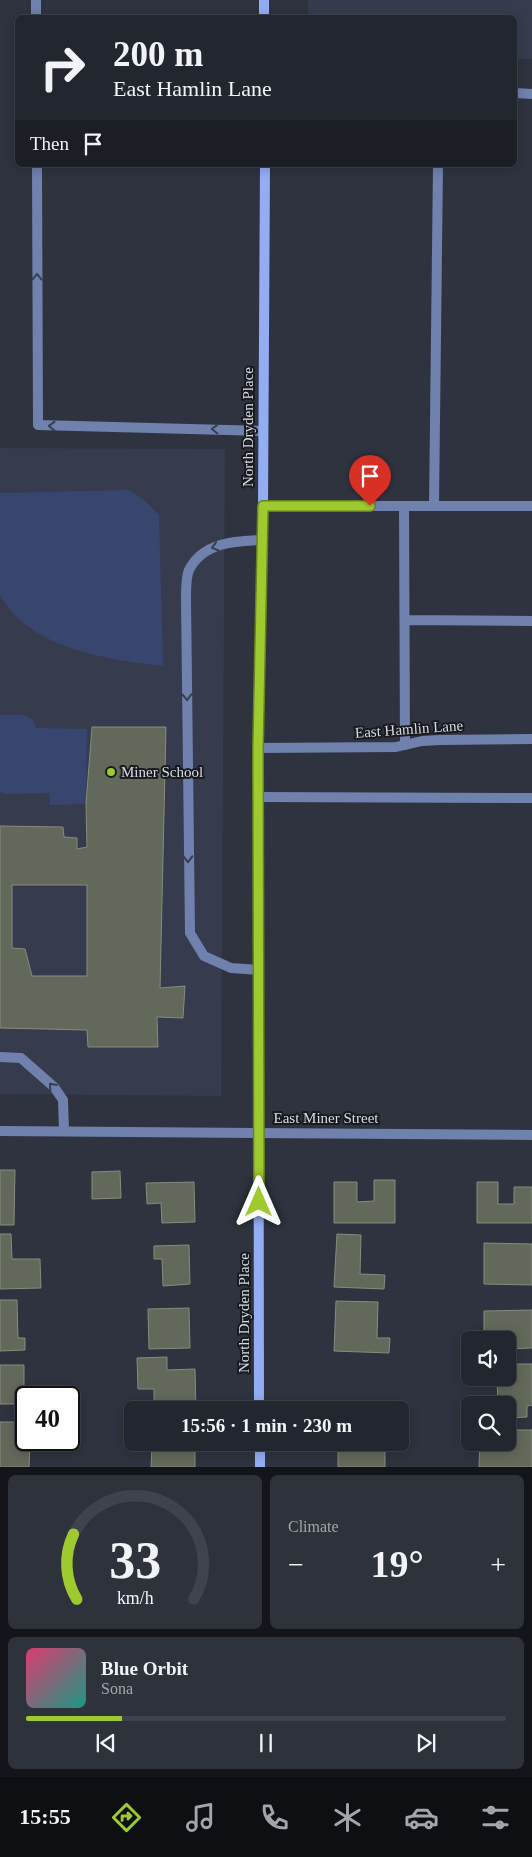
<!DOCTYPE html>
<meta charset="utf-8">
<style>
:root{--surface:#22262f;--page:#2e323b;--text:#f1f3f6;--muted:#a2a5aa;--line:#3f434b;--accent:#9eca2f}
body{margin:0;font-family:"Times New Roman",serif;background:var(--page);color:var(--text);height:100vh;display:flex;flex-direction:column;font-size:19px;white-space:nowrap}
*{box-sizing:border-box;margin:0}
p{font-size:16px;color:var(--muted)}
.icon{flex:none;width:28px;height:28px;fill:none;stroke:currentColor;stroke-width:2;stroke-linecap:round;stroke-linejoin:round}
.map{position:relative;height:1467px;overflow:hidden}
.side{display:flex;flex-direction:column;gap:8px;padding:8px;background:#13151a;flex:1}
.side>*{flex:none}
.guide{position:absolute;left:15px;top:15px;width:502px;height:152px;border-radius:8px;box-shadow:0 2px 12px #0003,0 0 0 1px var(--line);background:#22262f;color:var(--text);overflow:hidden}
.controls{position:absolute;left:461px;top:1331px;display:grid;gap:10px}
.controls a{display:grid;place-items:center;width:55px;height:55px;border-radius:8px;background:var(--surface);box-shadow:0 2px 12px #0003,0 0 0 1px var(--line);font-size:25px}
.speed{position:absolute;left:15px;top:1386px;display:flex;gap:10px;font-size:25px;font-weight:700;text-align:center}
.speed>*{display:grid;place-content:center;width:65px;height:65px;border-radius:50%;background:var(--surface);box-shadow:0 2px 12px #0003,0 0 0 1px var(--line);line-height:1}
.speed .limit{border:2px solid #111;border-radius:8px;background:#fff;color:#111}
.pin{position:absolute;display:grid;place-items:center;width:42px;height:42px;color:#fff;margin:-51px -21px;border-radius:50% 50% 50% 0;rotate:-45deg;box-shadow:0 0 5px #0007}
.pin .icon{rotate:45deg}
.me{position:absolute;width:55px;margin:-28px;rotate:0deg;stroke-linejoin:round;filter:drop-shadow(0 0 4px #0008)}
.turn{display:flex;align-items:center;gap:18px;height:105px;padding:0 15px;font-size:22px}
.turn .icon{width:65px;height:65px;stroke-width:2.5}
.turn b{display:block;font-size:35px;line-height:42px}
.then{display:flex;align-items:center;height:48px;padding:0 15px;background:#0003;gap:10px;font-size:19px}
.big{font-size:38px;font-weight:600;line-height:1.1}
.side .widget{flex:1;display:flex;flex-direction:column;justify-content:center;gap:8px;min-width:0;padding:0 18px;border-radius:8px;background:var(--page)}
.side .dial{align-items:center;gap:0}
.dial svg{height:130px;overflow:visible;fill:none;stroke:var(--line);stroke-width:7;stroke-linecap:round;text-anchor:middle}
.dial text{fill:var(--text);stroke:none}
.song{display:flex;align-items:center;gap:15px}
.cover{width:60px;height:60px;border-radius:8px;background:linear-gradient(135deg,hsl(340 70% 55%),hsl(170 70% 35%))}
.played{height:5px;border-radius:2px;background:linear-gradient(90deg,var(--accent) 20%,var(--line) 20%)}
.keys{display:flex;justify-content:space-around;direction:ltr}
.heat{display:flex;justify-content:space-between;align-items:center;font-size:28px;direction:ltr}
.side .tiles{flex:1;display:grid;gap:8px;grid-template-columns:1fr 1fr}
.widget:last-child{grid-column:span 2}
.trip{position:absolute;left:124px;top:1401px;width:285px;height:50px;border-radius:8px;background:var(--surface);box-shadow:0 2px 12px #0003,0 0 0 1px var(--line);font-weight:600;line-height:50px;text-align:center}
.menu{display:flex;height:80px;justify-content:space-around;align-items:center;background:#0e0f13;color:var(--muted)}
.menu .icon{width:35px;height:35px}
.menu .current{color:var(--accent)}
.menu b{font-size:22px;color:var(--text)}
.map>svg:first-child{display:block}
.built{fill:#363c4e}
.green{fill:#37456f}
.building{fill:#62685a;stroke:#868c7e;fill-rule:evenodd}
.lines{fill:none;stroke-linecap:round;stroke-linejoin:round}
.lane{stroke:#7181ad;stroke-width:10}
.street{stroke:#7181ad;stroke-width:10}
.secondary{stroke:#93adf3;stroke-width:10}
.oneway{stroke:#373e51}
.route-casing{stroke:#67831f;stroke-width:12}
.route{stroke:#9eca2f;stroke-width:9}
.poi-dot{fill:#9eca2f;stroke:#181a20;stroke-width:2}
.labels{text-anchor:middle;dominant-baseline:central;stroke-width:4;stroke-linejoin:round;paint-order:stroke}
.street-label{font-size:15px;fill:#d8dbe3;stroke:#181a20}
.poi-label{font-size:15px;fill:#d8dbe3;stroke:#181a20;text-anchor:start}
</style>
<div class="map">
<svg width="532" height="1467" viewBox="0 0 532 1467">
<rect width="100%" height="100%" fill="#2e333f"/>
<path class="built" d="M308,0h224v59h-17v-41l-207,-1z
M0,448l225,1 -4,647 -221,-2z"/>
<path class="green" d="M129,490l15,10 15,15 4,151c-56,-7 -132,-16 -163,-71v-102z
M0,715c14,0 33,-4 36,13l51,1 -1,75 -36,1v-12l-45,1 -5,-2z"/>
<path class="building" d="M92,727h74l-6,261 25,-2 -2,32 -26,-1 1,30h-70l-1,-17 -87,-2v-202l63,1 1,10 13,1v11l10,-2 -1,-43zM12,885h75v91h-55l-7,-27 -13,-1z
M0,1170h15l-1,55h-14z
M120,1171l1,27 -29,1v-27z
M374,1180h21v43h-61v-41h23v20l17,-1z
M194,1182l1,40 -33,1 -1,-20 -14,1 -1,-21z
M477,1182h21v22h16v-17h18v36h-55z
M0,1234h11l1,25h28l1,29 -41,1z
M337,1234l24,1 -1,39 25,1 -1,14 -50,-2z
M484,1243l48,1v41l-48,-1z
M189,1245l1,39 -27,2 -1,-27h-8v-13z
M0,1300h17l1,38h7v12l-25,1z
M336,1301l42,1 -1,36h13l-1,15 -55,-2z
M189,1308l1,40 -41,1 -1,-40z
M532,1310v38l-24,1v-9h-24v-29z
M167,1357v13l28,-1 1,41h-42v-21h-16l-1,-31z
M508,1364h24v41l-5,1v11l-19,1v-13h-10l-1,-27h-14h25z
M0,1365h24v39h-24z
M0,1422h16l-1,19h15l-1,26h-29z
M508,1430h24v37h-53l1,-25h28z
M136,1442h59v25h-44l1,-21 -17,-1z
M338,1442h24v5h23v20h-47z"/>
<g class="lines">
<path class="lane" d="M515,93l17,1
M404,506l1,239
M434,506l4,-341
M405,620l127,1
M258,797l274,1
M258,970l-27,-2 -27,-12 -14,-23 -4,-335c0,-8 0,-21 3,-28 14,-28 46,-29 73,-30
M0,1057l21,1 33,29 9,13 1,31"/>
<path class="street" d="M36,0v18
M37,165l1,260 225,6
M263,506h269
M258,748l138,-1 26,-6 18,-1 92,-1
M0,1131l532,4"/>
<path class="secondary" d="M264,0v18
M259,1410l-1,-662 5,-242 2,-341
M260,1442v25"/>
</g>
<defs><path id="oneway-chevron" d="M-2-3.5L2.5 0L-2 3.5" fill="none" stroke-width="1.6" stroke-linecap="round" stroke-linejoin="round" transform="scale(1.25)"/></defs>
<g class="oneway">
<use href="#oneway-chevron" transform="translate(37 277) rotate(-90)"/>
<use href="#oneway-chevron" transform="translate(52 426) rotate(-179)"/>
<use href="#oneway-chevron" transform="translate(215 429) rotate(-179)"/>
<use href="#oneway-chevron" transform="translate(215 547) rotate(163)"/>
<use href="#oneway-chevron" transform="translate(187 697) rotate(89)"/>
<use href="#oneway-chevron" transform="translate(188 859) rotate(89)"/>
<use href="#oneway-chevron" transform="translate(52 1086) rotate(-132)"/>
</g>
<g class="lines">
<g class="route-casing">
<path id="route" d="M259,1202l-1,-454 5,-242h107"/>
</g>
<use href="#route" class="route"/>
</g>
<circle class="poi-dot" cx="111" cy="772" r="5"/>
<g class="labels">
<g class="street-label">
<text transform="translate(248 427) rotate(-90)">North Dryden Place</text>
<text transform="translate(409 729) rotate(-4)">East Hamlin Lane</text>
<text x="326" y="1118">East Miner Street</text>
<text transform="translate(244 1313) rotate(-90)">North Dryden Place</text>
</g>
<g class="poi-label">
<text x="121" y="772">Miner School</text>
</g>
</g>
</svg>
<div class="controls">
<a><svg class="icon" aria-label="sound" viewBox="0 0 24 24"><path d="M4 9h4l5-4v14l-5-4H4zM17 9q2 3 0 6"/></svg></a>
<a><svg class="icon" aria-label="search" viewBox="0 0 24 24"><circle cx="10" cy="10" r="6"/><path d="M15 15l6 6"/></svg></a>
</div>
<div class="speed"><div class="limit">40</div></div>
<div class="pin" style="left:370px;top:506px;background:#d93025"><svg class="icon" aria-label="arrive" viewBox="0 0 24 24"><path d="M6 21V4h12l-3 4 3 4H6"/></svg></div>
<svg class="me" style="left:259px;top:1202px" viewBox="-20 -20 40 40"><path d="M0-17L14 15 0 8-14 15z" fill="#9eca2f" stroke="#fff" stroke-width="4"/></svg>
<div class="trip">15:56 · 1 min · 230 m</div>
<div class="guide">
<div class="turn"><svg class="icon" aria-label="right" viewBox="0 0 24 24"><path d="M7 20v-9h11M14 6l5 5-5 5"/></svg><div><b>200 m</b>East Hamlin Lane</div></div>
<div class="then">Then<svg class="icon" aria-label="arrive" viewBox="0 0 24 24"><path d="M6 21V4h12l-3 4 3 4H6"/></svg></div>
</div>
</div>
<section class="side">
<div class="tiles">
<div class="widget dial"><svg viewBox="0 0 100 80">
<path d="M14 69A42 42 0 1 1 86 69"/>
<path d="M14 69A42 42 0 0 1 12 29" stroke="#9eca2f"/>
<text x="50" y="56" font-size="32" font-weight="700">33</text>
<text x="50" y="72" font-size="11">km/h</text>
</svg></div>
<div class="widget"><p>Climate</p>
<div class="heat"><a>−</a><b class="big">19°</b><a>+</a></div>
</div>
<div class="widget">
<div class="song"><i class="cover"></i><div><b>Blue Orbit</b><p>Sona</p></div></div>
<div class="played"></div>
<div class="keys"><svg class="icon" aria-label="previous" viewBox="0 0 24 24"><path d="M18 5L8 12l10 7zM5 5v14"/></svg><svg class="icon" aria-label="pause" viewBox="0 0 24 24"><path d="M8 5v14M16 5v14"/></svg><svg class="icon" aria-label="next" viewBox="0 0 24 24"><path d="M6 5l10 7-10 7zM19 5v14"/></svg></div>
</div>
</div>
</section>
<nav class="menu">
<b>15:55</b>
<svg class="icon current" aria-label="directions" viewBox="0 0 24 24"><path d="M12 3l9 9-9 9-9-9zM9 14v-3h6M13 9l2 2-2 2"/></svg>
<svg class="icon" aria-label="music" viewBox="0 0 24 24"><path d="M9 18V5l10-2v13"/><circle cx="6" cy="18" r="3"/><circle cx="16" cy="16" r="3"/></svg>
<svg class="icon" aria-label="phone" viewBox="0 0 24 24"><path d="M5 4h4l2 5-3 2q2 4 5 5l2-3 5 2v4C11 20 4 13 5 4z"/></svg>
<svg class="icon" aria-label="climate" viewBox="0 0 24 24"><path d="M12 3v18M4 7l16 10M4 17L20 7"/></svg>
<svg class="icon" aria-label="car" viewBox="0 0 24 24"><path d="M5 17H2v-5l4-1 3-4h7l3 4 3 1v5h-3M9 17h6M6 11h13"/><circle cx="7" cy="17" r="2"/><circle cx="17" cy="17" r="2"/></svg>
<svg class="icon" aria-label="filters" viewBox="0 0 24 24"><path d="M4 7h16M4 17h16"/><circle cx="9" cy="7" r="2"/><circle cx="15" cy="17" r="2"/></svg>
</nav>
